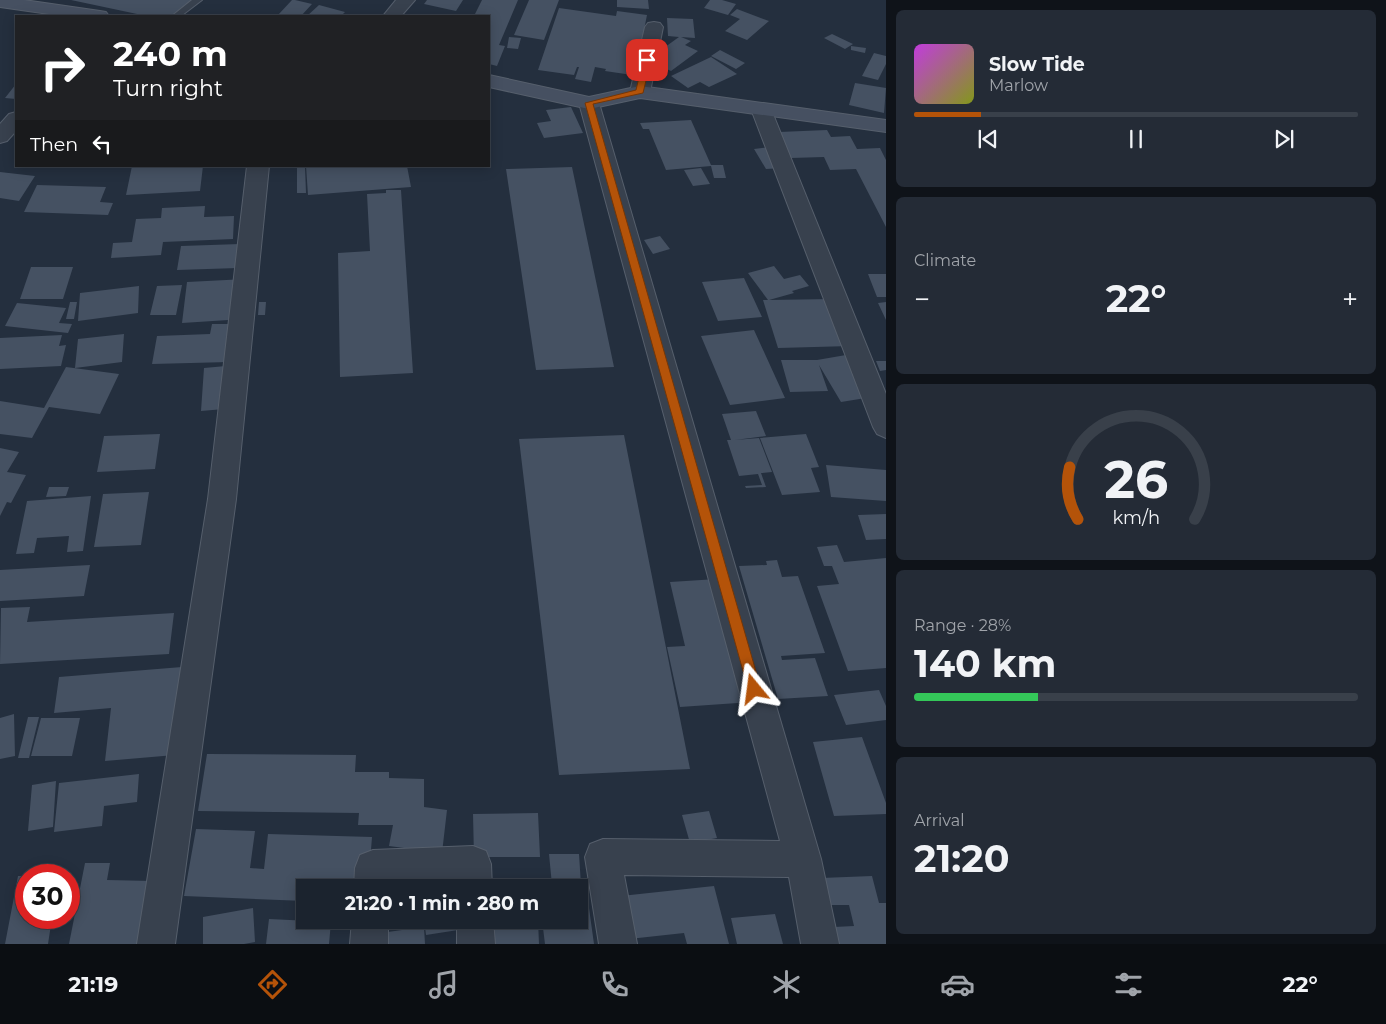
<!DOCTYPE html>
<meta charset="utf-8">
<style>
:root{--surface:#1b232e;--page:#242b36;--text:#f1f3f6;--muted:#a0a4aa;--line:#39404a;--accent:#b45309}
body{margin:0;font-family:Montserrat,sans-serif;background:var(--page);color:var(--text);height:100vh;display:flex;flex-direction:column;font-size:19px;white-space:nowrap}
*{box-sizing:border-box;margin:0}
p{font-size:16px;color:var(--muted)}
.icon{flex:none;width:28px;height:28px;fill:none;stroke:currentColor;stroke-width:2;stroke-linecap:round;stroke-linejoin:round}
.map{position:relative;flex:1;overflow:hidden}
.details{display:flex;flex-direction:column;gap:10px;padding:10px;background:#0f1319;width:500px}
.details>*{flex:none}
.top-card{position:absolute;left:15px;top:15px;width:475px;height:152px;border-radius:0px;box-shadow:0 2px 12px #0003,0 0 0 1px var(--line);background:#202124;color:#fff;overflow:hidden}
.speed{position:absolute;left:15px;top:864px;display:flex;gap:10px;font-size:25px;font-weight:700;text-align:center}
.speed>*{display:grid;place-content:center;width:65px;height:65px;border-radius:50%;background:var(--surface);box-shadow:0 2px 12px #0003,0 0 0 1px var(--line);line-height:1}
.speed .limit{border:8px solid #d22;background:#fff;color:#111}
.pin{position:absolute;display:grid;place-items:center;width:42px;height:42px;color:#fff;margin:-21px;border-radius:10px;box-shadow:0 2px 8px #0006}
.me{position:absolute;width:55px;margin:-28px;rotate:344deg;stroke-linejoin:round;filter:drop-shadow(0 0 4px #0008)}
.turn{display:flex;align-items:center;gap:18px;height:105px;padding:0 15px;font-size:22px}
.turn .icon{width:65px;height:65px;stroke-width:2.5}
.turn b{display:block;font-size:35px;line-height:42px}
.then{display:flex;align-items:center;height:48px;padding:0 15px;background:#0003;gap:10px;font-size:19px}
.big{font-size:38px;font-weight:700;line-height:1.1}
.details .card{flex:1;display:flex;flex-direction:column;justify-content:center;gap:8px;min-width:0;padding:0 18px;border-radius:8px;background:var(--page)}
.details .dial{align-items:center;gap:0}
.dial svg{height:130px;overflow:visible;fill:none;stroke:var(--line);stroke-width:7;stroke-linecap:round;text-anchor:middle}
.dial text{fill:var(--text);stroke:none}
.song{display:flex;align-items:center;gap:15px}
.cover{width:60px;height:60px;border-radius:8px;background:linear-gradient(135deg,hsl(290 70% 55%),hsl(70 70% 35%))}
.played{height:5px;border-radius:2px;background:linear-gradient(90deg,var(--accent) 15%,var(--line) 15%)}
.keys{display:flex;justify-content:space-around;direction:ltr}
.heat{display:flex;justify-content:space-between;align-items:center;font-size:28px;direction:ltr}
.charge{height:8px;border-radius:4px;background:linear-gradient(90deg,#34c759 28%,var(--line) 0)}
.trip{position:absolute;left:296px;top:879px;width:292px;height:50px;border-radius:0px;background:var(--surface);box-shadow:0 2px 12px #0003,0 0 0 1px var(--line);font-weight:700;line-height:50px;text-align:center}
.dock{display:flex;height:80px;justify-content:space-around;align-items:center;background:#0b0e12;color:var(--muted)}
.dock .icon{width:35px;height:35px}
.dock .active{color:var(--accent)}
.dock b{font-size:22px;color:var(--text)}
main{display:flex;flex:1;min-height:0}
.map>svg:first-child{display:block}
.building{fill:#455162}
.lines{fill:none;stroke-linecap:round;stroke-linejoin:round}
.service-casing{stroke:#565f6c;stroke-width:2}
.minor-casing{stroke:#565f6c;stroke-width:2}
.secondary-casing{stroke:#565f6c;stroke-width:2}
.service{fill:#38414e;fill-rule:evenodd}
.minor{fill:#38414e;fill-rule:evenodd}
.secondary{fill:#465061;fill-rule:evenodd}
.route{fill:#b45309;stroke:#753606}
</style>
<main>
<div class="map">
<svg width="886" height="944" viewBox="0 0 886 944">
<rect width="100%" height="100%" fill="#242f3e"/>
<path class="building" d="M71,0h121l-16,16 -39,-2z
M292,0h3l17,4 -11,12 -23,-1z
M427,0h36l-7,11 -32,-7z
M482,0h36l-19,45 6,1 -8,20 -8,-2v-48h-15z
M529,0h30l-15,40 -30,-5z
M617,0h31l1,9 -32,-2z
M710,0h12l14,4 -8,11 -24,-7z
M319,5l26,7 -4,4h-34z
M559,8l57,8 1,-5 30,4 -4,20 5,1 -9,40 -34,-5 1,-2 -11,-2 -4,15 -16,-3 4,-12h-2l-3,8 -36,-5z
M737,9l32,12 -22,19 -22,-9 15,-12 -10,-4z
M667,18l26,1 2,19 -14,-1 10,4 -6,4 13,6 -27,20 -24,-11 32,-23 -11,-1z
M832,34l21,10 -8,5 -21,-11z
M509,37l12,1 -3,11 -11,-1z
M851,46l15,2 -1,5 -14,-3z
M720,50l25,13 -9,6 -25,-13z
M874,53l12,3v8l-8,16 -16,-4z
M711,57l26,17 -28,13 -9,-5 -12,6 -17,-12z
M855,83l31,5 -2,25 -35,-8z
M16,84v15l-11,-1z
M571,107l12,26 -39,5 -7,-15 14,-2 -5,-11z
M691,120l20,45h12l3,13h-12l-3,-12 -45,4 -17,-41h-6l-3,-6z
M827,130l4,7 19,-1 7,13 23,-1 6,12v67l-30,-58 -26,1 -6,-13 -33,1 -12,-26z
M771,147l12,21 -17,1 -12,-20z
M132,166h71l-3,25 -74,4z
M297,166h8l1,27h-9z
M306,166h101l4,21 -103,8z
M572,167l42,200 -78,3 -30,-201z
M701,168l9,16 -17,2 -9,-16z
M0,172l35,4 -16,25 -19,-3z
M37,185l69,2 -6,15 13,1 -5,12 -84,-3z
M386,190h15l12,183 -73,4 -2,-124 32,-2 -3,-57 19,-1z
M205,206l-1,11 30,-1 -1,23 -70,3 -2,13 -50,3 2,-15 19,-1 4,-23 25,-1 1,-10z
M660,236l10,13 -17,5 -9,-14z
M240,244l-2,24 -61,2 4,-24z
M774,266l10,13 16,-4 9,11 -17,5 2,2 -25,7 64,-1 18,47 -73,2 -15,-48h5l-20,-27z
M31,267h42l-10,32h-43z
M868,274h18v23h-9z
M744,278l18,39 -44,4 -16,-39z
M246,279l-2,40 -62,4 5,-41z
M182,285l-6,30h-26l7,-29z
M139,286l-1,27 -60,8 2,-28z
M70,302h7l-3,17h-8z
M259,302h7l-1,13h-7z
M886,302v18l-8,-17z
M17,303l49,5 -7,15 13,1 -4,9 -63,-7z
M212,324h22l-5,38 -77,2 5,-28 53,-2z
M754,330l31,68 -55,7 -29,-69z
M124,334l-2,28 -47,6 3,-29z
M62,335l-3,11 7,-1 -5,21 -61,3v-31z
M846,355l26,42 -31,5 -22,-37 9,26 -38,1 -9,-32h36z
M876,361h10v9l-6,1z
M226,366l-2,43 -23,2 3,-43z
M66,367l53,7 -19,40 -51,-7 -17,31 -32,-4v-33l44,7z
M756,411l10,25 -31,4 24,-2 13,34 -11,1 5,14 -20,1 -1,-2 17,-1 -4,-11 -19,2 -12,-36h4l-9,-26z
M160,434l-5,35 -58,3 7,-36z
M806,434l13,33 -8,1 9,24 -38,3 -22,-57z
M624,435l66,334 -131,6 -40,-336z
M0,448l19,4 -12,20 19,3 -15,28 -4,-1 -7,14z
M826,465l60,5v31l-55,-4z
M49,487h20l-3,9 -20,1z
M149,492l-8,53 -47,2 9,-53z
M91,496l-8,55 -16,1 2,-16 -32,2 -3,15 -18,1 11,-53z
M886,514v25l-20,1 -8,-25z
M837,545l7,17 42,-4v110l-38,3 -31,-85 22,-2 -7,-18h-8l-7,-19z
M777,560l5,17 16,-1 27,77 -44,3 1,4 33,-2 13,38 -50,3 -39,-133 28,-1 -1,-4z
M90,565l-6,31 -84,5v-31z
M717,579l35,123 -72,5 -13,-60 18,-1 -15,-64z
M30,607l-3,15 147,-9 -5,41 -169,10 1,-56z
M182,667l-7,88 -70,6 6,-53 -57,5 5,-36z
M879,690l7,16v14l-40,5 -12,-30z
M14,714l1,42 -15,3v-41z
M28,717h11l-10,41h-11z
M41,718h39l-8,38h-41z
M862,737l24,66v11l-52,2 -21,-74z
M207,754l149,1 -1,17h34v6l35,1v28l23,3 -5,43 -53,-7 4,-21h-35l1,-12 -161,-2z
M139,774l-2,28 -33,4 -2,20 -48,6 5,-49z
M56,781l-3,46 -25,4 4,-46z
M709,811l8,27 -27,5 -8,-28z
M538,813l2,44h-66l-1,-43z
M196,829l59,2 -5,37 14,1 4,-35 104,3 -4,51h-63v13l-121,-5z
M549,854h30l2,31h-29z
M85,863h25l-3,17 45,1 -11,63h-72z
M464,869l2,19h-45l-1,-14z
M18,876h8v42h26l-4,26h-43z
M872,876l7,27h7v41h-47l-5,-17 20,-1 -5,-21h-21l-7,-27z
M714,886l15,58h-42l-3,-11 -55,6 -8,-43z
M253,908l2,34 -11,2h-41v-27z
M589,908l5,36h-49l-3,-24h38v-11z
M775,914l8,30h-46l-6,-26z
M269,919l62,3 -2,22h-63z
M424,920h46l1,8 -45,7z
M489,920h49l1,24h-50z
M424,927l1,17h-51l-1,-10z"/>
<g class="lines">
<g class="service-casing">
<path id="service" d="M192,0h10l-21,16h-9z"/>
</g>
<g class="minor-casing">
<path id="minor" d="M396,0h19l-14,16h-18z
M654,22l6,1 3,4 -13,65 -3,4 -7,2 -7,-2 -3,-4 15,-65 3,-4z
M589,97l7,2 3,4 222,756 18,85h-38l-12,-67 -165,-2 13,69h-38l-14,-87 5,-13 13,-5 177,2 -201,-738 3,-4z
M761,103l7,2 3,4 115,285v44l-9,-4 -4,-7 -122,-318 3,-4z
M16,112v19l-9,10 -7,2v-19l9,-10z
M247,166h22l-33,333 -61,445h-38l71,-445z
M473,846l13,5 5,13 1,24h-36v-5l-66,2v3h-36l1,-20 5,-13 13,-5z
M352,920h36v24h-38z
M457,920h36l2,24h-38z"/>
</g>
<g class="secondary-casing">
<path id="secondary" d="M0,0h24l76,11 6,1 3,4h-46l-63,-9z
M489,75l100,22 51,-11 246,34v12l-246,-34 -51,11 -100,-22z"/>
</g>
<use href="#service" class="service"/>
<use href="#minor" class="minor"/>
<use href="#secondary" class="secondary"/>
</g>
<path class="route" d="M647,57l4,3 -8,33 -50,11 168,585 -2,4 -5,2 -4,-2 -2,-4 -163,-586 51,-13 7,-30z"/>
</svg>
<div class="speed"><div class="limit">30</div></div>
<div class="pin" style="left:647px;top:60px;background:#d93025"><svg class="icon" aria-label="arrive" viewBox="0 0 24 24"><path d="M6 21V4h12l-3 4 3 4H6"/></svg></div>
<svg class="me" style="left:754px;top:689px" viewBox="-20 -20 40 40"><path d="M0-17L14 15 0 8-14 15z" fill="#b45309" stroke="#fff" stroke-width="4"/></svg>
<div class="trip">21:20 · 1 min · 280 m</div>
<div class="top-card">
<div class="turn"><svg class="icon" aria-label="right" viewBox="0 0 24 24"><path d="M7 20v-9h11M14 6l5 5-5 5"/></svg><div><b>240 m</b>Turn right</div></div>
<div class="then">Then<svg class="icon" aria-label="left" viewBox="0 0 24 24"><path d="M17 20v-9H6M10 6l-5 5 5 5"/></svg></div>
</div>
</div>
<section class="details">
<div class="card">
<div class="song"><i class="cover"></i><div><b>Slow Tide</b><p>Marlow</p></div></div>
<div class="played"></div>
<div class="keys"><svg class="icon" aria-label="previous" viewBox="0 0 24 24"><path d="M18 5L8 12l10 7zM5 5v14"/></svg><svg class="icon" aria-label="pause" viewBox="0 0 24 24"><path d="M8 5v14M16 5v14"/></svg><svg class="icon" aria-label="next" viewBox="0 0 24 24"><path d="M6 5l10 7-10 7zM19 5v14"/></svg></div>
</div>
<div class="card"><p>Climate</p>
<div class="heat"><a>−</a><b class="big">22°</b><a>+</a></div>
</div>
<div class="card dial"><svg viewBox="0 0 100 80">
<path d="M14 69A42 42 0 1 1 86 69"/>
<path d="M14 69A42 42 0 0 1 9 37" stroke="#b45309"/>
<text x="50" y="56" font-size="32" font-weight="700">26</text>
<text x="50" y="72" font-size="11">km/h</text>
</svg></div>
<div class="card"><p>Range · 28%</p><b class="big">140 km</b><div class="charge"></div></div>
<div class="card"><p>Arrival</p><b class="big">21:20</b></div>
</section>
</main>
<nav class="dock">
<b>21:19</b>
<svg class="icon active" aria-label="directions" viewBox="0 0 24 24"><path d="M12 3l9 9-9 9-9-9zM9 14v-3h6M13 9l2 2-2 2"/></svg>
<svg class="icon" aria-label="music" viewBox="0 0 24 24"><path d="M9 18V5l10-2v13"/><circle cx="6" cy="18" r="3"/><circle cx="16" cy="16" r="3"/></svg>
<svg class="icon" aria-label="phone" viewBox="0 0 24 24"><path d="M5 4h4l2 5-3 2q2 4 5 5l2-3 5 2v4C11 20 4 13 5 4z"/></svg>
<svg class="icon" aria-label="climate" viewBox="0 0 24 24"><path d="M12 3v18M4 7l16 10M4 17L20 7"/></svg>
<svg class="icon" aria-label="car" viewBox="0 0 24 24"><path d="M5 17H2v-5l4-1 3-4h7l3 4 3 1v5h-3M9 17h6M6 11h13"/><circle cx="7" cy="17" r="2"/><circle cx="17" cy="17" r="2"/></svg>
<svg class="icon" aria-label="filters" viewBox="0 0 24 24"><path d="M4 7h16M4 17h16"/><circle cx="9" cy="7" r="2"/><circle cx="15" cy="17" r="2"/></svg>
<b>22°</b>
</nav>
